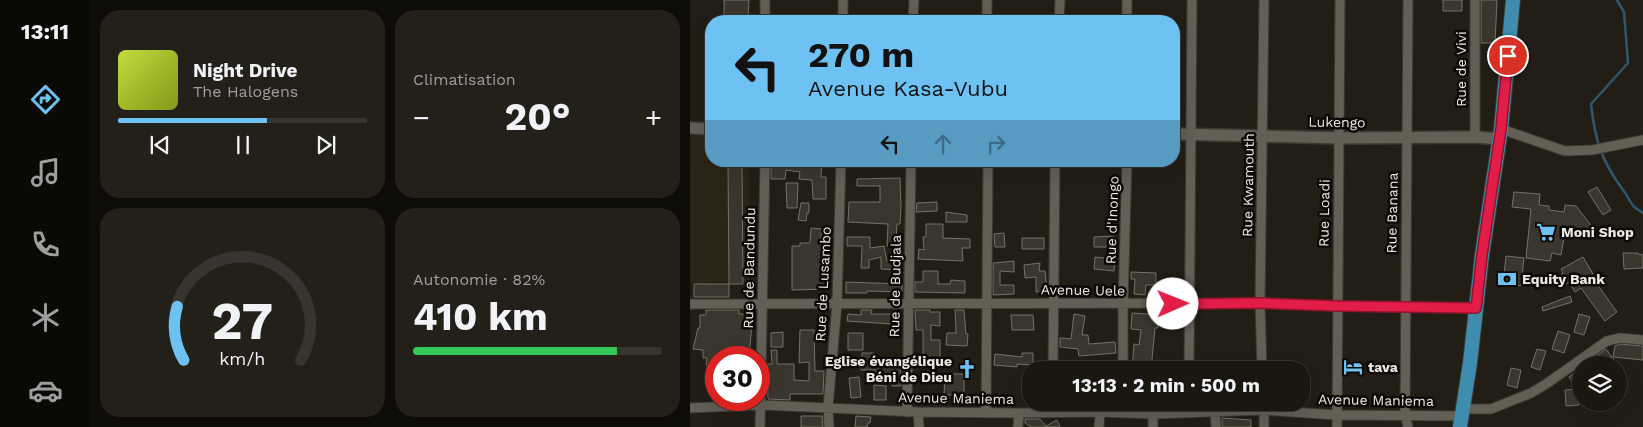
<!DOCTYPE html>
<html lang="fr">
<meta charset="utf-8">
<style>
:root{--surface:#1a1610;--page:#231f19;--text:#f1f3f6;--muted:#9f9f9f;--line:#383530;--accent:#6dc2f3}
body{margin:0;font-family:"Work Sans",sans-serif;background:var(--page);color:var(--text);height:100vh;display:flex;flex-direction:column;font-size:19px;white-space:nowrap}
*{box-sizing:border-box;margin:0}
p{font-size:16px;color:var(--muted)}
.icon{flex:none;width:28px;height:28px;fill:none;stroke:currentColor;stroke-width:2;stroke-linecap:round;stroke-linejoin:round}
.map{position:relative;flex:1;overflow:hidden}
.sheet{display:flex;flex-direction:column;gap:10px;padding:10px;background:#0e0c09;width:600px}
.sheet>*{flex:none}
.top-card{position:absolute;left:15px;top:15px;width:475px;height:152px;border-radius:20px;box-shadow:0 5px 20px #0002,0 0 0 1px var(--line);background:#6dc2f3;color:#111;overflow:hidden}
.tools{position:absolute;left:882px;top:356px;display:grid;gap:10px}
.tools a{display:grid;place-items:center;width:55px;height:55px;border-radius:50%;background:var(--surface);box-shadow:0 5px 20px #0002,0 0 0 1px var(--line);font-size:25px}
.speed{position:absolute;left:15px;top:346px;display:flex;gap:10px;font-size:25px;font-weight:700;text-align:center}
.speed>*{display:grid;place-content:center;width:65px;height:65px;border-radius:50%;background:var(--surface);box-shadow:0 5px 20px #0002,0 0 0 1px var(--line);line-height:1}
.speed .limit{border:8px solid #d22;background:#fff;color:#111}
.pin{position:absolute;display:grid;place-items:center;width:42px;height:42px;color:#fff;margin:-21px;border:2px solid #fff;border-radius:50%;box-shadow:0 1px 5px #0007}
.me{position:absolute;width:55px;margin:-28px;rotate:89deg;stroke-linejoin:round;filter:drop-shadow(0 0 4px #0008)}
.turn{display:flex;align-items:center;gap:18px;height:105px;padding:0 20px;font-size:22px}
.turn .icon{width:65px;height:65px;stroke-width:2.5}
.turn b{display:block;font-size:35px;line-height:42px}
.lanes{display:flex;align-items:center;height:48px;padding:0 20px;background:#0003;justify-content:center;gap:25px;direction:ltr}
.lanes .off{opacity:.35}
.big{font-size:38px;font-weight:700;line-height:1.1}
.sheet .widget{flex:1;display:flex;flex-direction:column;justify-content:center;gap:8px;min-width:0;padding:0 18px;border-radius:20px;background:var(--page)}
.sheet .dial{align-items:center;gap:0}
.dial svg{height:130px;overflow:visible;fill:none;stroke:var(--line);stroke-width:7;stroke-linecap:round;text-anchor:middle}
.dial text{fill:var(--text);stroke:none}
.song{display:flex;align-items:center;gap:15px}
.cover{width:60px;height:60px;border-radius:8px;background:linear-gradient(135deg,hsl(70 70% 55%),hsl(70 70% 35%))}
.played{height:5px;border-radius:2px;background:linear-gradient(90deg,var(--accent) 60%,var(--line) 60%)}
.keys{display:flex;justify-content:space-around;direction:ltr}
.heat{display:flex;justify-content:space-between;align-items:center;font-size:28px;direction:ltr}
.charge{height:8px;border-radius:4px;background:linear-gradient(90deg,#34c759 82%,var(--line) 0)}
.sheet .tiles{flex:1;display:grid;gap:10px;grid-template-columns:repeat(2,1fr)}
.trip{position:absolute;left:332px;top:361px;width:288px;height:50px;border-radius:20px;background:var(--surface);box-shadow:0 5px 20px #0002,0 0 0 1px var(--line);font-weight:700;line-height:50px;text-align:center}
main{display:flex;flex:1;min-height:0}
.menu{display:flex;flex-direction:column;width:90px;justify-content:space-around;align-items:center;background:#0a0906;color:var(--muted)}
.menu .icon{width:35px;height:35px}
.menu .selected{color:var(--accent)}
.menu b{font-size:22px;color:var(--text)}
.map>svg:first-child{display:block}
.built{fill:#2c2517}
.lines{fill:none;stroke-linecap:round;stroke-linejoin:round}
.stream{stroke:#32576c;stroke-width:2.5}
.building{fill:#3b362d;stroke:#767167}
.minor-casing{stroke:#3d3a34;stroke-width:11}
.tertiary-casing{stroke:#3d3a34;stroke-width:14}
.primary-casing{stroke:#3d3a34;stroke-width:16}
.minor{stroke:#635f55;stroke-width:9}
.tertiary{stroke:#635f55;stroke-width:11}
.primary{stroke:#3e8dae;stroke-width:14}
.route-casing{stroke:#92132f;stroke-width:12}
.route{stroke:#e11d48;stroke-width:9}
.labels{text-anchor:middle;dominant-baseline:central;stroke-width:5;stroke-linejoin:round;paint-order:stroke}
.street-label{font-size:14px;fill:#ece9e3;stroke:#0a0906}
.poi-label{font-size:14px;font-weight:bold;fill:#ece9e3;stroke:#0a0906;text-anchor:start}
</style>
<main>
<nav class="menu">
<b>13:11</b>
<svg class="icon selected" aria-label="directions" viewBox="0 0 24 24"><path d="M12 3l9 9-9 9-9-9zM9 14v-3h6M13 9l2 2-2 2"/></svg>
<svg class="icon" aria-label="music" viewBox="0 0 24 24"><path d="M9 18V5l10-2v13"/><circle cx="6" cy="18" r="3"/><circle cx="16" cy="16" r="3"/></svg>
<svg class="icon" aria-label="phone" viewBox="0 0 24 24"><path d="M5 4h4l2 5-3 2q2 4 5 5l2-3 5 2v4C11 20 4 13 5 4z"/></svg>
<svg class="icon" aria-label="climate" viewBox="0 0 24 24"><path d="M12 3v18M4 7l16 10M4 17L20 7"/></svg>
<svg class="icon" aria-label="car" viewBox="0 0 24 24"><path d="M5 17H2v-5l4-1 3-4h7l3 4 3 1v5h-3M9 17h6M6 11h13"/><circle cx="7" cy="17" r="2"/><circle cx="17" cy="17" r="2"/></svg>
</nav>
<section class="sheet">
<div class="tiles">
<div class="widget">
<div class="song"><i class="cover"></i><div><b>Night Drive</b><p>The Halogens</p></div></div>
<div class="played"></div>
<div class="keys"><svg class="icon" aria-label="previous" viewBox="0 0 24 24"><path d="M18 5L8 12l10 7zM5 5v14"/></svg><svg class="icon" aria-label="pause" viewBox="0 0 24 24"><path d="M8 5v14M16 5v14"/></svg><svg class="icon" aria-label="next" viewBox="0 0 24 24"><path d="M6 5l10 7-10 7zM19 5v14"/></svg></div>
</div>
<div class="widget"><p>Climatisation</p>
<div class="heat"><a>−</a><b class="big">20°</b><a>+</a></div>
</div>
<div class="widget dial"><svg viewBox="0 0 100 80">
<path d="M14 69A42 42 0 1 1 86 69"/>
<path d="M14 69A42 42 0 0 1 10 36" stroke="#6dc2f3"/>
<text x="50" y="56" font-size="32" font-weight="700">27</text>
<text x="50" y="72" font-size="11">km/h</text>
</svg></div>
<div class="widget"><p>Autonomie · 82%</p><b class="big">410 km</b><div class="charge"></div></div>
</div>
</section>
<div class="map">
<svg width="953" height="427" viewBox="0 0 953 427">
<rect width="100%" height="100%" fill="#221e16"/>
<path class="built" d="M0,136h21v25h38l1,121 -60,1z"/>
<g class="lines">
<path class="stream" d="M927,0l7,12 4,51 -37,41c4,36 10,56 32,86 9,12 6,15 20,23"/>
</g>
<path class="building" d="M34,0h25l-1,21h-24z
M753,0h19v11h-19z
M791,0h16l-2,43h-14z
M38,161h14l1,123h-14z
M81,161l51,1 -1,15h5v22h-13l-1,-19 -13,-1 1,-7 -14,-2 -1,9h-14z
M210,178l1,29 -1,17h-3l-1,16h3l-1,7 -11,-1 1,-22 -40,-2 1,-20h31v-16h-23v-7z
M96,183h12l-1,25h-10z
M907,187l14,23 -8,5 -15,-23z
M824,192l26,2 -1,11 10,1v4l15,2 1,-7 11,1 17,22 -14,11 -15,-2 -3,18 -9,-2 -2,8 -24,-3 5,-49 -19,-2z
M247,202v9l-21,1 1,-9z
M111,203h8v10h-2l-1,8 -8,-1z
M256,212l21,3v7h-21z
M236,224h17v14l27,1v9h-8l1,13 -45,-2 1,-10 5,1 -1,-13h3z
M121,228l11,1 -2,14h7l1,46 -36,1v-44h8v-3h10z
M314,233l1,14h-10l-1,-13z
M424,236v11h-20v-10z
M157,237h23v11l14,-2 3,15h11l-1,9 -16,-1v-12l-12,3v8h-8l1,-22h-15z
M332,238h22v11h-22z
M933,253h15v1l5,1v13l-19,1z
M816,256l18,2 -3,28 -18,-2z
M405,257l20,2 -1,12 -20,-2z
M893,257l13,22 -2,1 23,32 -12,9 -24,-33 -6,4 -6,-10 -9,6 -6,-8 9,-7 -2,-4z
M324,261v11l-14,-1v14h14v9l-21,1v-32z
M350,263l-1,8h6l2,20 -11,1v-15l-11,1 -1,-13z
M233,271h15v13h12l1,-4 14,1v12l-50,-1v-10h8z
M441,272l25,1v12h-10l-1,10 -11,-1 1,-15h-4z
M156,282l56,2v8l-35,-1v2h-21z
M4,284h35v13h-35z
M880,296l2,6 -29,9 -1,-4z
M16,310h33v4h7v8l6,1 -3,35h-33v2l-4,1v4h-6l1,-7h-4v-8l-10,-1 5,-21h2v-13h6z
M171,310h11l-1,4h21v10l-45,-3 1,-7 13,1z
M225,310h15v2h10v14l-9,-1v15h9v25h-21v-9h4v-26h-7z
M265,310h9l2,24h2l-1,12 -21,-1 1,-12h9z
M467,310l1,18h-3l-4,42h-19l2,-26 5,1 2,-15 -10,-1 1,-16 18,1 -1,-3z
M384,314l11,2 -3,19h6l1,9 26,-2 1,11 -37,3 -1,-7 -18,-2v-9l11,1z
M889,314l11,3 -6,18 -10,-3z
M321,315h22l1,15h-22z
M110,330h14l1,41h9l-1,23h-33v6l-22,-1 -1,-35h5l-1,-14h6v14h17v16l15,1v-19l-10,1z
M868,331l12,4 -6,18 -12,-4z
M93,332v15h-12v-14z
M158,333h15v17h-15z
M930,344l23,2v14l-30,-3 2,-11z
M847,349l9,2 -6,19 -9,-3z
M916,349l8,11 -6,5h-24z
M172,353h12v8h26l1,25h-9v-13l-17,1v-4h-14z
M332,353h11v12l-16,-1v3l-23,-2 1,-11 27,3z
M891,367v26l-12,-16z
M821,368l10,2 -4,18 -10,-3z
M255,374h19v21h-20z
M169,377l2,20 -10,1 -2,-20z
M184,385l12,1v14h-12z
M888,389l1,16 -13,1 -1,-16z
M111,416h21l1,11h-22z
M166,416l15,1 -1,6h-2l-1,4h-12z
M532,418l29,2v7h-29z
M335,419h15l6,7 11,-6 3,7h-29l-6,-4z"/>
<g class="lines">
<g class="minor-casing">
<path id="minor" d="M75,0v21
M297,0v21
M437,0v21
M785,0v137
M153,21v-21
M223,21l1,-21
M369,21l1,-21
M811,129l64,22 27,-1 51,-10
M0,304l570,-1 77,3 139,2
M363,370l2,-209
M433,370v-66l4,-143
M499,370l3,-370
M572,370l-2,-67 4,-303
M574,402v25
M0,408l71,-3 157,7 101,1 81,-1 53,2 111,-4 72,5 126,1
M773,409h28l40,-16 15,-9 61,-43 13,-3 23,2
M525,411l1,16
M217,412l4,-251
M228,412l1,15
M296,413l2,-252
M463,414v13
M70,427l5,-266
M139,427l-1,-20 9,-103 4,-143
M328,427l1,-14
M409,427l1,-15
M647,427l3,-427
M718,427l-3,-12 3,-415"/>
</g>
<g class="tertiary-casing">
<path id="tertiary" d="M0,128l21,1
M484,134l165,4 136,-1 24,2"/>
</g>
<g class="primary-casing">
<path id="primary" d="M770,427l10,-64 12,-108 19,-126 12,-129"/>
</g>
<use href="#minor" class="minor"/>
<use href="#tertiary" class="tertiary"/>
<use href="#primary" class="primary"/>
</g>
<g class="lines">
<g class="route-casing">
<path id="route" d="M483,304l87,-1 77,3 139,2 6,-53 19,-126 7,-73"/>
</g>
<use href="#route" class="route"/>
</g>
<defs>
<g id="supermarket-bare" transform="scale(1.5)"><path d="M-6-5.5h2.5l.6 2H6L4.5 2H-2.5L-4.4-4H-6ZM-1.5 3.2a1.3 1.3 0 1 0 .1 0ZM3 3.2a1.3 1.3 0 1 0 .1 0Z" fill="#6dc2f3" stroke="#0a0906" stroke-width="2.5" paint-order="stroke"/></g>
<g id="bank-bare" transform="scale(1.5)"><path d="M-6-4H6V4H-6ZM0-2.3a2.3 2.3 0 1 0 0 4.6a2.3 2.3 0 1 0 0-4.6Z" fill="#6dc2f3" stroke="#0a0906" stroke-width="2.5" paint-order="stroke"/></g>
<g id="hotel-bare" transform="scale(1.5)"><path d="M-6-4.5h1.5V1H6V5H4.5V3h-9V5H-6ZM-4 0a1.8 1.8 0 1 1 3.6 0ZM.5 0V-2.5h3Q6-2.5 6 0Z" fill="#6dc2f3" stroke="#0a0906" stroke-width="2.5" paint-order="stroke"/></g>
<g id="church-bare" transform="scale(1.5)"><path d="M-1.2-6h2.4v3.5h3.3v2.4h-3.3V6h-2.4V-.1h-3.3v-2.4h3.3Z" fill="#6dc2f3" stroke="#0a0906" stroke-width="2.5" paint-order="stroke"/></g>
</defs>
<g fill-rule="evenodd">
<use href="#supermarket-bare" x="856" y="232"/>
<use href="#bank-bare" x="817" y="279"/>
<use href="#hotel-bare" x="663" y="367"/>
<use href="#church-bare" x="277" y="369"/>
</g>
<g class="labels">
<g class="street-label">
<text transform="translate(771 69) rotate(-90)">Rue de Vivi</text>
<text transform="translate(647 122) rotate(1)">Lukengo</text>
<text transform="translate(558 185) rotate(-89)">Rue Kwamouth</text>
<text transform="translate(634 213) rotate(-89)">Rue Loadi</text>
<text transform="translate(702 213) rotate(-89)">Rue Banana</text>
<text transform="translate(422 220) rotate(-88)">Rue d'Inongo</text>
<text transform="translate(59 268) rotate(-89)">Rue de Bandundu</text>
<text transform="translate(133 284) rotate(-87)">Rue de Lusambo</text>
<text transform="translate(205 286) rotate(-89)">Rue de Budjala</text>
<text transform="translate(393 290) rotate(1)">Avenue Uele</text>
<text transform="translate(266 398) rotate(1)">Avenue Maniema</text>
<text transform="translate(686 400) rotate(1)">Avenue Maniema</text>
</g>
<g class="poi-label">
<text x="871" y="232">Moni Shop</text>
<text x="832" y="279">Equity Bank</text>
<text x="262" y="361" text-anchor="end">Eglise évangélique<tspan x="262" dy="16">Béni de Dieu</tspan></text>
<text x="678" y="367">tava</text>
</g>
</g>
</svg>
<div class="tools">
<a><svg class="icon" aria-label="layers" viewBox="0 0 24 24"><path d="M12 4l9 5-9 5-9-5zM3 14l9 5 9-5"/></svg></a>
</div>
<div class="speed"><div class="limit">30</div></div>
<div class="pin" style="left:818px;top:56px;background:#d93025"><svg class="icon" aria-label="arrive" viewBox="0 0 24 24"><path d="M6 21V4h12l-3 4 3 4H6"/></svg></div>
<svg class="me" style="left:483px;top:304px" viewBox="-20 -20 40 40"><circle r="19" fill="#fff"/><path d="M0-13L10 11 0 6-10 11z" fill="#e11d48"/></svg>
<div class="trip">13:13 · 2 min · 500 m</div>
<div class="top-card">
<div class="turn"><svg class="icon" aria-label="left" viewBox="0 0 24 24"><path d="M17 20v-9H6M10 6l-5 5 5 5"/></svg><div><b>270 m</b>Avenue Kasa-Vubu</div></div>
<div class="lanes"><svg class="icon" aria-label="left" viewBox="0 0 24 24"><path d="M17 20v-9H6M10 6l-5 5 5 5"/></svg><svg class="icon off" aria-label="ahead" viewBox="0 0 24 24"><path d="M12 20V5M6 11l6-6 6 6"/></svg><svg class="icon off" aria-label="right" viewBox="0 0 24 24"><path d="M7 20v-9h11M14 6l5 5-5 5"/></svg></div>
</div>
</div>
</main>
